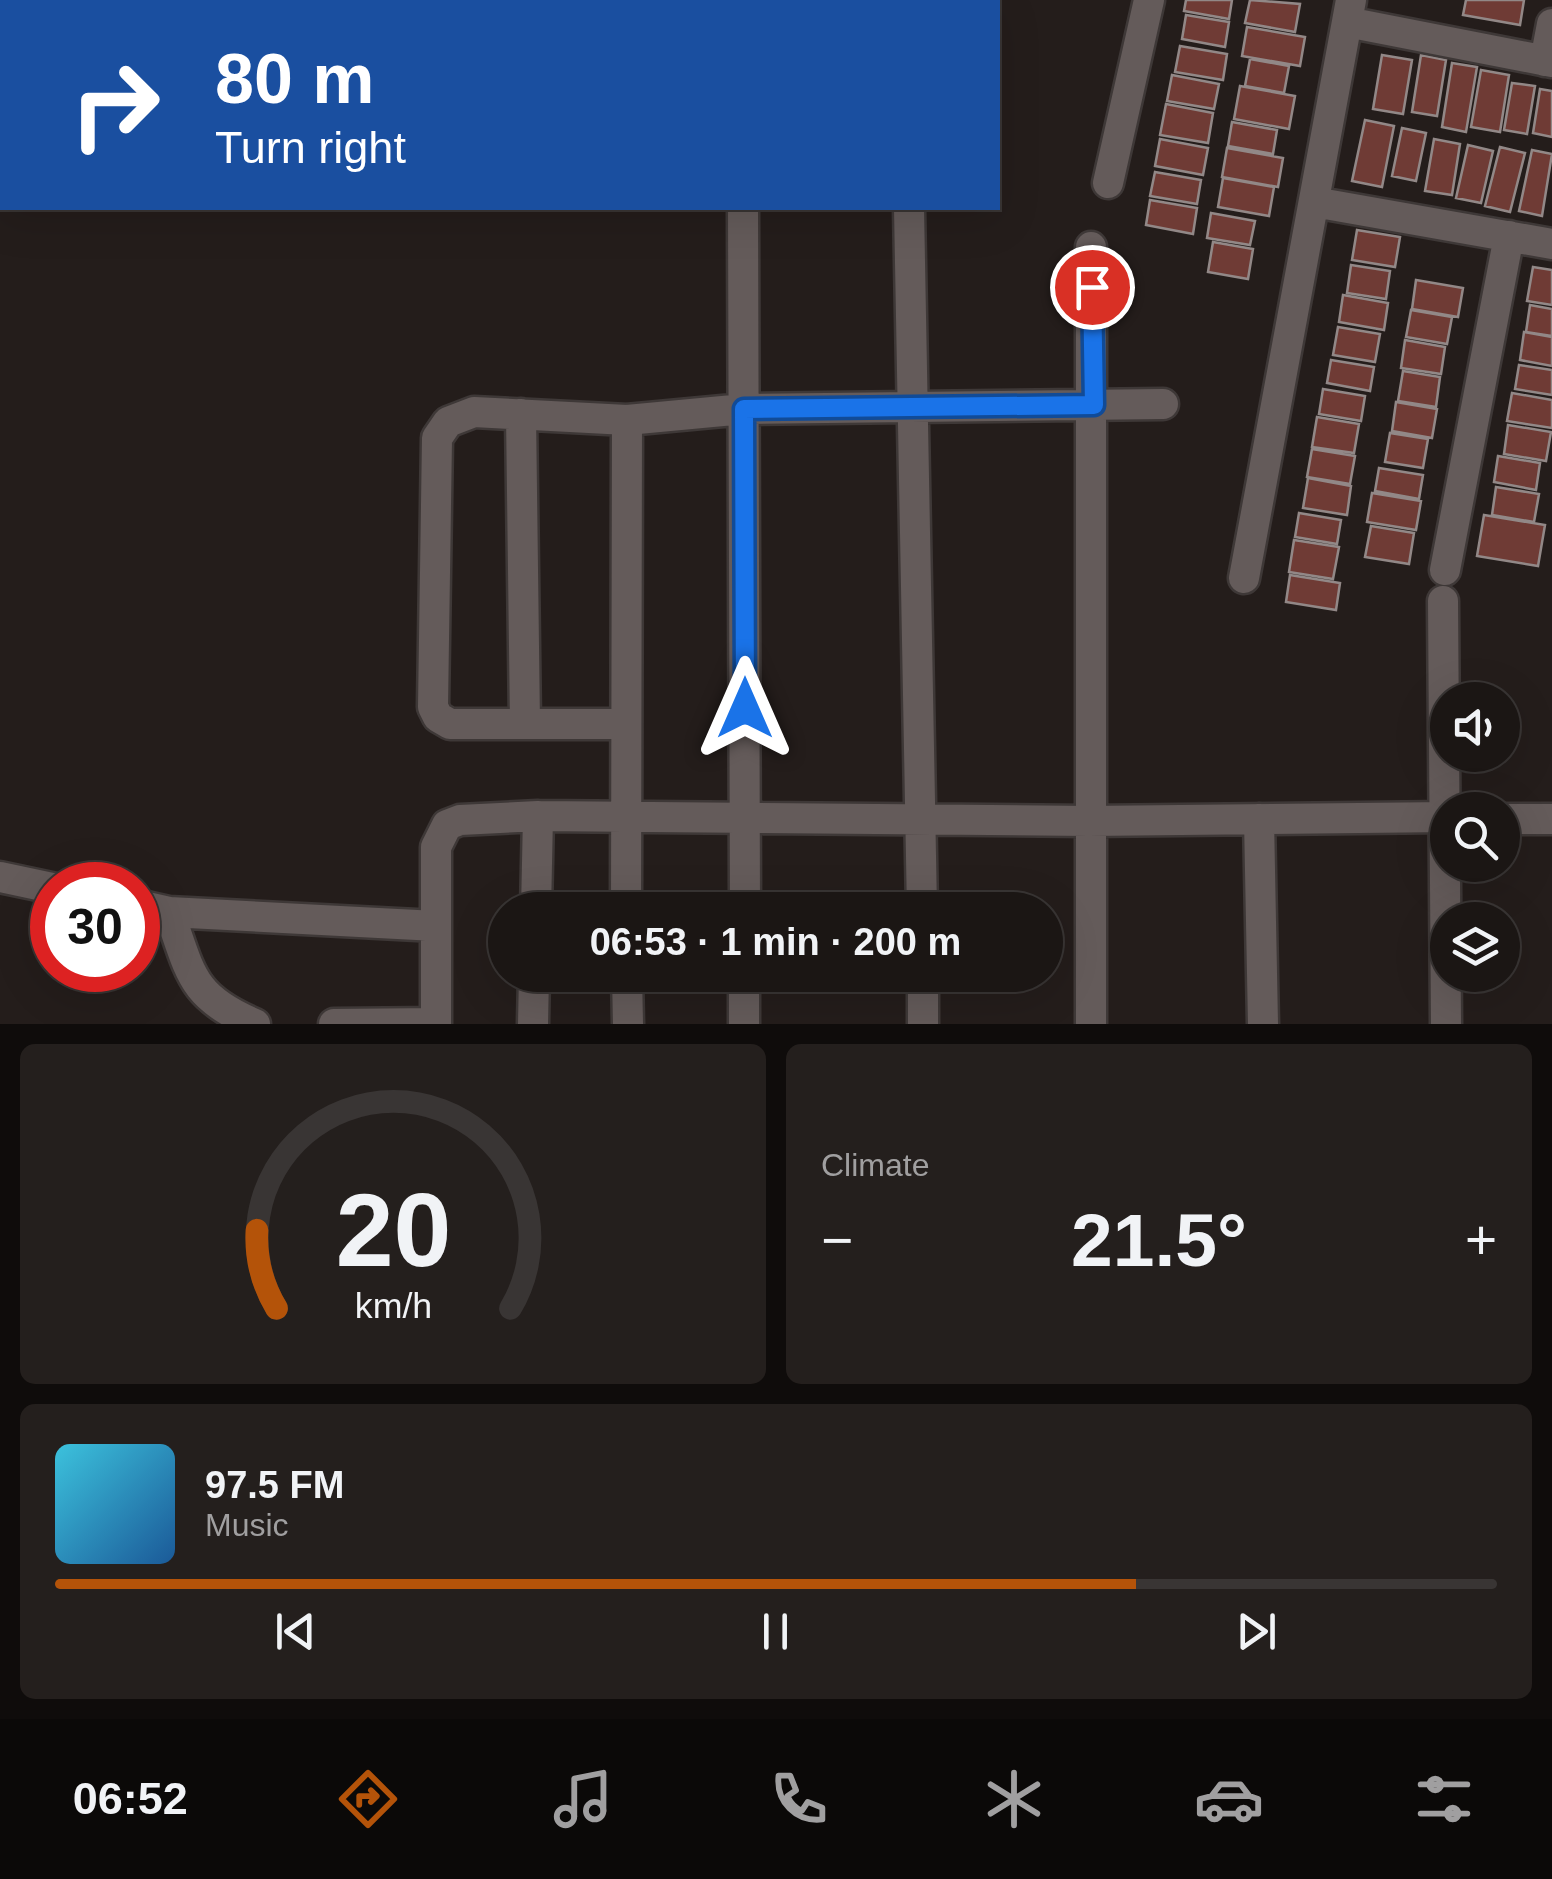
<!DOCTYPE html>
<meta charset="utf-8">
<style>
:root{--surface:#1b1614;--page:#241f1d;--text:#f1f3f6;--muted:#a09fa0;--line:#393534;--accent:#b45309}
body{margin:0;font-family:Arial,sans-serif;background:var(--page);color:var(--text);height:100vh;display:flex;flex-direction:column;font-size:38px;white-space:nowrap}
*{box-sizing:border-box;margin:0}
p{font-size:32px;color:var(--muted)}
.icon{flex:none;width:55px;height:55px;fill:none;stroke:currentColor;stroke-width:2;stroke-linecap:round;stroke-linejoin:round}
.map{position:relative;height:1024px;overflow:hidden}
.drawer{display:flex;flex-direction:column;gap:20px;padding:20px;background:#0f0c0b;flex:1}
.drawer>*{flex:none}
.top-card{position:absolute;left:0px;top:0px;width:1000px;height:210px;box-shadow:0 10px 40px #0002,0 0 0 2px var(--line);background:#1a4fa0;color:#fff;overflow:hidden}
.buttons{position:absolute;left:1430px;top:682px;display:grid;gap:20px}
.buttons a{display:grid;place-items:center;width:90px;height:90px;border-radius:50%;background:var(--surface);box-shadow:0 10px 40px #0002,0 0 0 2px var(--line);font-size:50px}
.speed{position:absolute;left:30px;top:862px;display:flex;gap:20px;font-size:50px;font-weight:700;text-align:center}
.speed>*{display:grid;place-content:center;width:130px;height:130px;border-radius:50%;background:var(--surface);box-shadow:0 10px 40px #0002,0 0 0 2px var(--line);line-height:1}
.speed .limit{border:15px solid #d22;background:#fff;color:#111}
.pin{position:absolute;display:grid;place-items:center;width:85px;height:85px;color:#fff;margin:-42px;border:5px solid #fff;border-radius:50%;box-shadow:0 2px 10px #0007}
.me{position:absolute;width:110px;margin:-55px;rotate:0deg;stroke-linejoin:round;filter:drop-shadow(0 0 8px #0008)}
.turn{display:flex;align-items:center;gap:35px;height:210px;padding:0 50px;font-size:45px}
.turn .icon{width:130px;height:130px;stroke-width:2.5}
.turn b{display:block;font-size:70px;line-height:85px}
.big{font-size:75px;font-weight:700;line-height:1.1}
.drawer .card{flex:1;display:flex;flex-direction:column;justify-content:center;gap:15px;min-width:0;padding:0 35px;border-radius:15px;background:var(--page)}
.drawer .dial{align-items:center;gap:0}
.dial svg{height:260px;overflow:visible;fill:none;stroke:var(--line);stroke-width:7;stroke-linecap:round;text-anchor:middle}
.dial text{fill:var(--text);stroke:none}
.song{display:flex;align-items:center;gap:30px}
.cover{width:120px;height:120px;border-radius:15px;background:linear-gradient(135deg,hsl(190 70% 55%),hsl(210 70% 35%))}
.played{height:10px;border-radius:5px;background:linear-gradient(90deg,var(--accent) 75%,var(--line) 75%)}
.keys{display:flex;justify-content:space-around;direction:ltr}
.heat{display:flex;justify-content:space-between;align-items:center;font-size:55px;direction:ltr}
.drawer .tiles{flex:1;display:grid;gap:20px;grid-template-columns:1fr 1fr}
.card:last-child{grid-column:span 2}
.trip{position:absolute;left:488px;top:892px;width:575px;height:100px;border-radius:50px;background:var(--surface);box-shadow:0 10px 40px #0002,0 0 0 2px var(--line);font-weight:700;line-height:100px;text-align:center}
.tabs{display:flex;height:160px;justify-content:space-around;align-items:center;background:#0b0908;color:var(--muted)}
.tabs .icon{width:70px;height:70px}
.tabs .selected{color:var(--accent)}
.tabs b{font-size:45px;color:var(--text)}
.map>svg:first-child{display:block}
.building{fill:#6f3b35;stroke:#928887;stroke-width:2.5}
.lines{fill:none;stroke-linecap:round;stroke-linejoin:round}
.minor-casing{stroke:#3e3837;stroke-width:35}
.minor{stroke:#645b5a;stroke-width:30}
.route-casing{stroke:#114b97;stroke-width:25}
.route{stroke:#1a73e8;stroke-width:18}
</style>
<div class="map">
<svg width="1552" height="1024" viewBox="0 0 1552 1024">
<rect width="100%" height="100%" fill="#241d1b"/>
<path class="building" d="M1186,0h46l-3,19 -45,-8z
M1250,0l50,4 -5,28 -50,-9z
M1466,0h58l-4,25 -57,-10z
M1186,15l43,7 -4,25 -43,-8z
M1247,27l58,10 -5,29 -58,-10z
M1180,46l47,8 -4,26 -48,-8z
M1382,55l30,5 -9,54 -30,-5z
M1421,55l25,5 -9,56 -25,-4z
M1250,59l39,7 -5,27 -39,-7z
M1452,63l25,4 -11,65 -24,-5z
M1481,70l28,5 -9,57 -29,-5z
M1172,75l47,9 -5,25 -47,-8z
M1512,83l23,3 -8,48 -23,-4z
M1240,86l55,10 -6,33 -55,-10z
M1540,89l12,2v46l-19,-4z
M1166,104l47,9 -5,30 -48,-8z
M1365,120l29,6 -12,61 -30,-6z
M1232,122l45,8 -4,24 -45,-8z
M1402,128l24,5 -10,48 -24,-5z
M1160,139l48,9 -5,27 -48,-9z
M1434,139l26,5 -8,51 -27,-4z
M1468,145l25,6 -12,52 -25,-5z
M1500,147l25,6 -15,59 -25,-6z
M1227,148l56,10 -5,29 -56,-10z
M1532,150l20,4 -10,62 -23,-5z
M1155,172l46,8 -4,24 -47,-8z
M1223,178l51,9 -5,29 -51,-9z
M1150,200l47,8 -4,26 -47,-9z
M1211,213l44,8 -5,24 -43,-7z
M1357,230l43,7 -5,30 -43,-7z
M1213,242l40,7 -5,30 -40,-7z
M1351,265l39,6 -4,28 -39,-6z
M1533,267l19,3v35l-25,-4z
M1416,280l47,8 -5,29 -46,-8z
M1343,295l45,8 -4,27 -45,-8z
M1530,305l22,4v27l-26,-4z
M1411,310l41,7 -5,27 -41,-7z
M1338,327l42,7 -5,28 -42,-7z
M1524,332l28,5v29l-32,-6z
M1405,340l40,7 -4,27 -40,-6z
M1331,360l43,7 -4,24 -43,-8z
M1519,365l33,5v25l-37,-6z
M1403,371l37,6 -4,30 -38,-6z
M1323,389l42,7 -4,25 -42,-7z
M1512,393l40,7v28l-45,-7z
M1396,402l41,7 -5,29 -40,-7z
M1317,417l42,7 -5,29 -42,-6z
M1508,425l43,7 -5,29 -42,-7z
M1390,433l38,6 -5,29 -38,-6z
M1312,449l43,7 -5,28 -43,-7z
M1498,456l42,7 -4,27 -42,-8z
M1379,468l44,7 -4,24 -44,-8z
M1308,478l43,8 -4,29 -44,-7z
M1496,487l43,7 -5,28 -42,-7z
M1372,493l49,8 -5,29 -49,-8z
M1299,513l42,7 -4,24 -42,-7z
M1484,515l61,10 -7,41 -61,-10z
M1371,526l43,7 -5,31 -44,-7z
M1294,540l45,7 -6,32 -44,-7z
M1290,575l50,8 -4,27 -50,-8z"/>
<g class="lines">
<g class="minor-casing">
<path id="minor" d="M898,0l5,2
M761,2l1,-2
M1347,22l205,40
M1545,61l7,-37
M1108,183l41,-183
M1314,202l238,42
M743,208l2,702
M909,208l13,702
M521,414l4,310
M1445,570l64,-334
M1244,578l107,-578
M1443,601l3,423
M626,724h-176l-12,-7 -5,-10 4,-269 11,-16 26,-10 153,8 117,-11 419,-5
M1259,819l4,205
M1502,819h50
M0,877l52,11
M138,905l31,7c22,62 22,85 86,112
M536,910l2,-94
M626,910l1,-490
M169,912l267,14
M627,975l1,49
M923,975v49
M334,1024l102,-1
M436,1024v-177l11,-22 13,-5 78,-4 551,5 359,-4
M533,1024l1,-49
M744,1024v-49
M1091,1024v-777"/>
</g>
<use href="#minor" class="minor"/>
</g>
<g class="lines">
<g class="route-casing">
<path id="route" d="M745,708l-1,-299 350,-4 -2,-118"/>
</g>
<use href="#route" class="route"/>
</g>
</svg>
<div class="buttons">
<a><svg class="icon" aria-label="sound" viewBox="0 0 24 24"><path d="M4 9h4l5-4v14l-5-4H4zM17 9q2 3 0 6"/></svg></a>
<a><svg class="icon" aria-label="search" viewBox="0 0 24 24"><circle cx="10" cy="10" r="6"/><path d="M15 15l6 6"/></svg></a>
<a><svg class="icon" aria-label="layers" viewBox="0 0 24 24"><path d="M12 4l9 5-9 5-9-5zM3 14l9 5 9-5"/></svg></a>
</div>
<div class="speed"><div class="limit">30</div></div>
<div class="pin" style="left:1092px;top:287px;background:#d93025"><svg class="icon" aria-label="arrive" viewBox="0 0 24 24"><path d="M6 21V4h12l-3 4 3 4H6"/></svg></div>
<svg class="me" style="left:745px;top:708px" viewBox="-20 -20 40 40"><path d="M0-17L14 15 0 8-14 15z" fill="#1a73e8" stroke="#fff" stroke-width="4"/></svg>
<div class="trip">06:53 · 1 min · 200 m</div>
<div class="top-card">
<div class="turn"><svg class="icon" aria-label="right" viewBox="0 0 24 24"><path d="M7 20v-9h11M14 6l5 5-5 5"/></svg><div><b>80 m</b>Turn right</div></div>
</div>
</div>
<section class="drawer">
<div class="tiles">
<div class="card dial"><svg viewBox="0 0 100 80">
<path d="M14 69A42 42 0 1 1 86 69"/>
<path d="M14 69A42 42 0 0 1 8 45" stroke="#b45309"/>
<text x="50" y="56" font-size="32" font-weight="700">20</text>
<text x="50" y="72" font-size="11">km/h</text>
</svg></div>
<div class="card"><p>Climate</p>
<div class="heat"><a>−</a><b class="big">21.5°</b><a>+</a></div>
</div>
<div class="card">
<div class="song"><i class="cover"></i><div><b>97.5 FM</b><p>Music</p></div></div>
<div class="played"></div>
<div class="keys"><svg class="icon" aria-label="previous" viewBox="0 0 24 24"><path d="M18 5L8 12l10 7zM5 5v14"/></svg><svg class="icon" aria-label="pause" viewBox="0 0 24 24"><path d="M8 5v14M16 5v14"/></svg><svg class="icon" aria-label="next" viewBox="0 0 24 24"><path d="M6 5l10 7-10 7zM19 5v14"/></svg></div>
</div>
</div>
</section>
<nav class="tabs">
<b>06:52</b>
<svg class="icon selected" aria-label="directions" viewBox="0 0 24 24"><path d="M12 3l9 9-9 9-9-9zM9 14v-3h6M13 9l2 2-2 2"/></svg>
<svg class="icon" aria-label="music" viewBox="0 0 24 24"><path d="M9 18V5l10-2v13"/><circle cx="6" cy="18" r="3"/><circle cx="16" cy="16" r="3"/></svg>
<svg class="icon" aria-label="phone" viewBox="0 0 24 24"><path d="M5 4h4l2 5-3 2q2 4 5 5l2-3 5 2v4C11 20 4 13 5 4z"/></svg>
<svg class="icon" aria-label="climate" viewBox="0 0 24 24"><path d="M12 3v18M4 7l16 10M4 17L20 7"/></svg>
<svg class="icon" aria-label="car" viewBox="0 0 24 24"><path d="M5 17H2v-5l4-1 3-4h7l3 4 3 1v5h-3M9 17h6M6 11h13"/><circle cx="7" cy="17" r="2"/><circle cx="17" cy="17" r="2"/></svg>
<svg class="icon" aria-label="filters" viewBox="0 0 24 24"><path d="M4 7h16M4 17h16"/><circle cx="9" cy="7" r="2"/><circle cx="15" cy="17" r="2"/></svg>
</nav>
